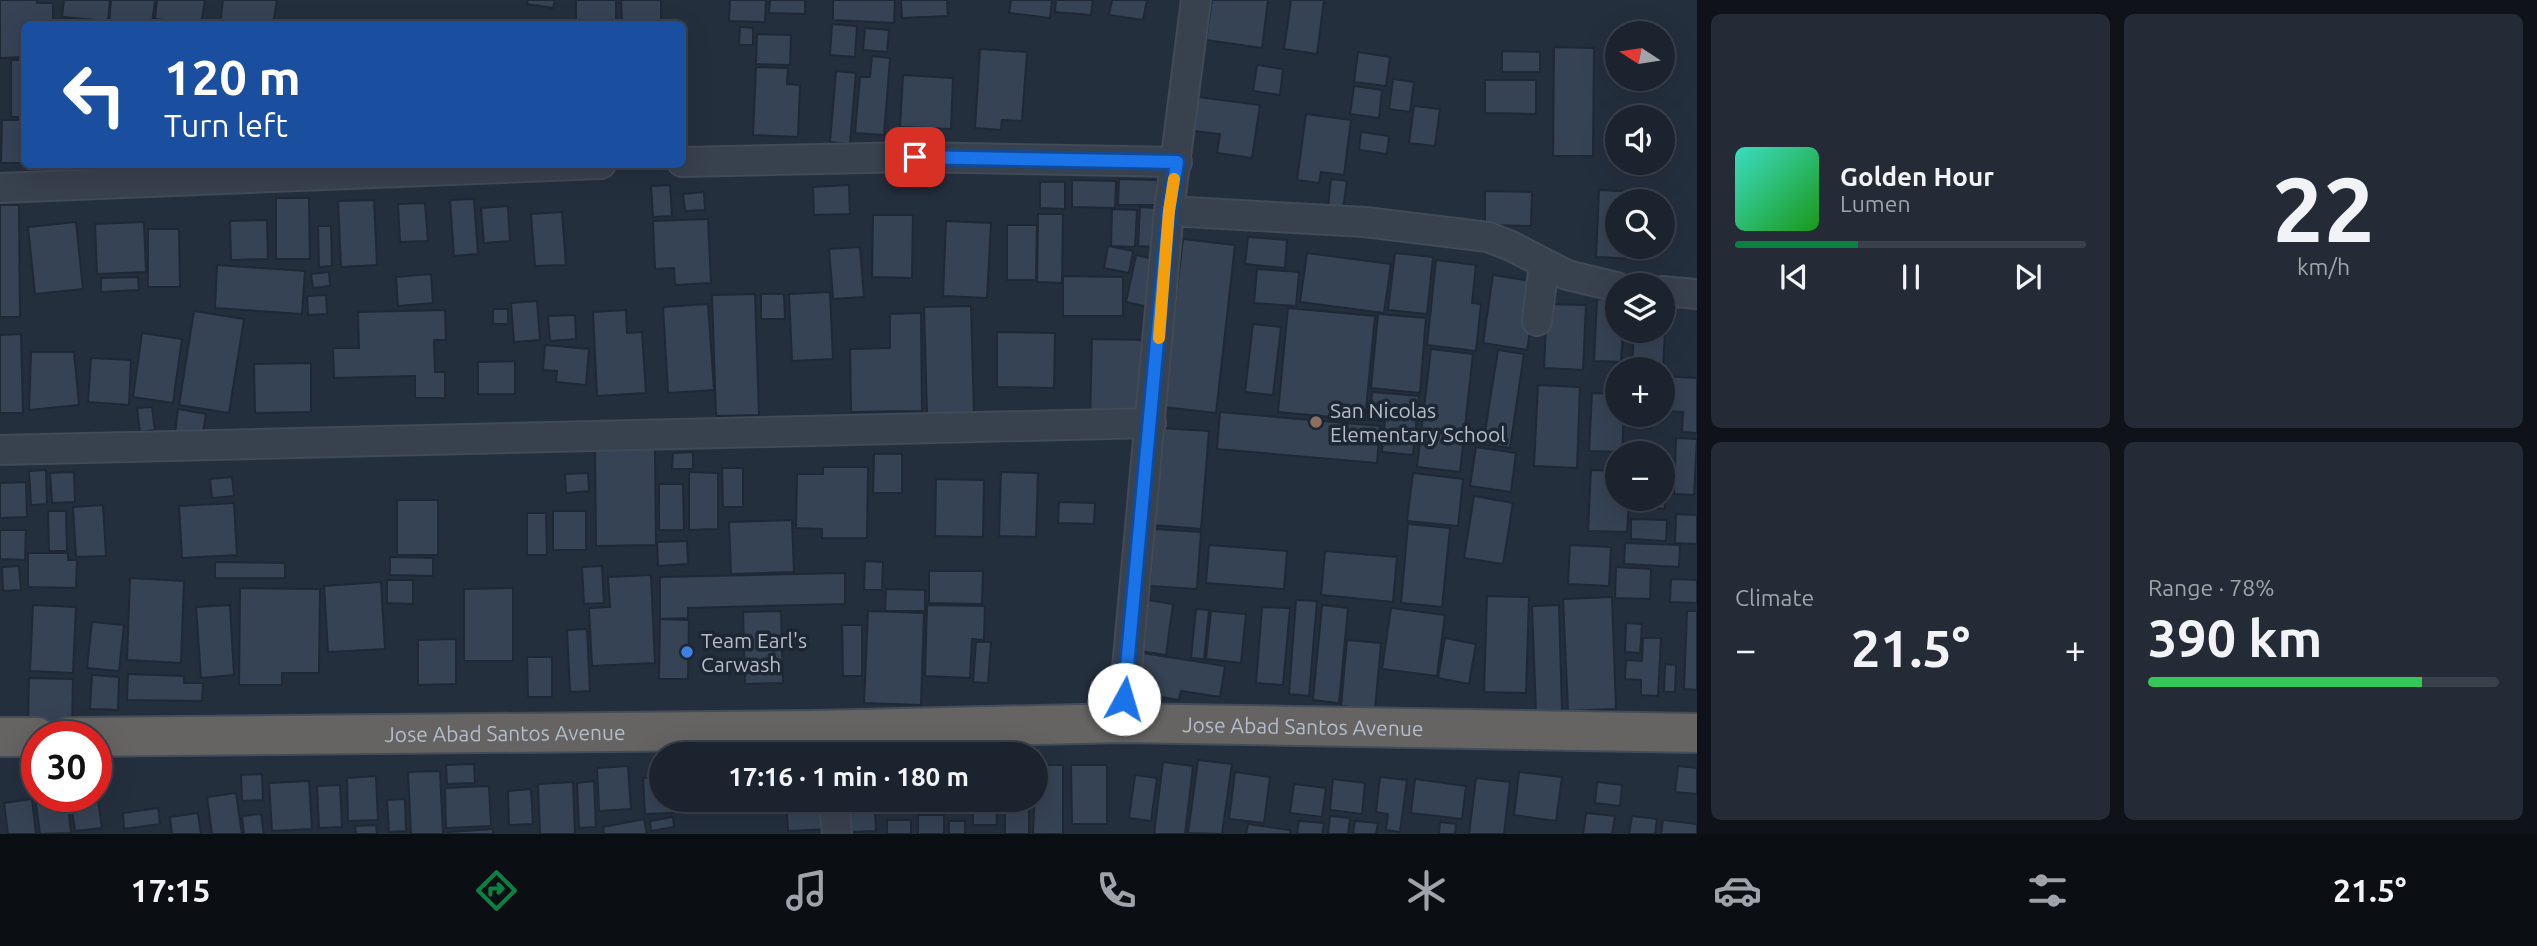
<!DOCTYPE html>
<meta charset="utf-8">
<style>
:root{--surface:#1b232e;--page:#242b36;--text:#f1f3f6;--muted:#a0a4aa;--line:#39404a;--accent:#0b8043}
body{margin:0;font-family:Ubuntu,sans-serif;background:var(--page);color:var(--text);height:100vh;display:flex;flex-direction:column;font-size:26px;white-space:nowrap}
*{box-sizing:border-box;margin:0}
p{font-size:23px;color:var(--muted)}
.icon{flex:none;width:38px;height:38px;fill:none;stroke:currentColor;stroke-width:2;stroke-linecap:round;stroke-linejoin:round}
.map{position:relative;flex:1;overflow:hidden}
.side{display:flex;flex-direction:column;gap:14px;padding:14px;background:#0f1319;width:840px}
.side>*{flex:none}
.banner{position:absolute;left:21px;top:21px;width:665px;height:147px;border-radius:10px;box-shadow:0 7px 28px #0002,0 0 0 2px var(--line);background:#1a4fa0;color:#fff;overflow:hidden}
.needle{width:46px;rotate:282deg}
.fabs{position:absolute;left:1605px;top:21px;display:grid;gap:14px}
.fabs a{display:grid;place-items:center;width:70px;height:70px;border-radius:50%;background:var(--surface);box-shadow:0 7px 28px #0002,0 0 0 2px var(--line);font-size:35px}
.speed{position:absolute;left:21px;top:721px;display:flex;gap:14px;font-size:35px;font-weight:700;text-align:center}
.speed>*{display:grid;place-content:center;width:91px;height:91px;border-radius:50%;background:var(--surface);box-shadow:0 7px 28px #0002,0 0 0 2px var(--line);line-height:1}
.speed .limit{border:10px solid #d22;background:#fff;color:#111}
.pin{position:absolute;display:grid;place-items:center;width:60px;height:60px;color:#fff;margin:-30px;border-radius:14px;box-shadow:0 4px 10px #0006}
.me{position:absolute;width:77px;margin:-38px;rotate:6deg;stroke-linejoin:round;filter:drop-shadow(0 0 5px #0008)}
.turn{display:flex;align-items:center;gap:24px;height:147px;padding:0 28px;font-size:32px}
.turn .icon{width:91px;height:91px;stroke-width:2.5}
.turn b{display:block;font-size:49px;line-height:60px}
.big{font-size:52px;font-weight:600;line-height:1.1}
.side .card{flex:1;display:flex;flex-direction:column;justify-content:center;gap:10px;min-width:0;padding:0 24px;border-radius:10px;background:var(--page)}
.side .dial{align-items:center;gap:0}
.dial b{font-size:91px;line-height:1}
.song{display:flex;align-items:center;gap:21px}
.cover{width:84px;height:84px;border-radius:10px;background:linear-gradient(135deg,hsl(170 70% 55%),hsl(120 70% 35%))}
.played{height:7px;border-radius:4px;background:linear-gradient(90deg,var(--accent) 35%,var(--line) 35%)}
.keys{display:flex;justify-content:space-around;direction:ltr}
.heat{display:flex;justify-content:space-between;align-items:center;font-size:38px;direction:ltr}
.charge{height:10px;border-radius:5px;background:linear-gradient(90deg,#34c759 78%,var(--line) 0)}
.side .tiles{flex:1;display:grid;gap:14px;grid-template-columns:repeat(2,1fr)}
.trip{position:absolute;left:649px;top:742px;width:399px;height:70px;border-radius:35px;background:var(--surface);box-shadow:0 7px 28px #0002,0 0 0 2px var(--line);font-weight:600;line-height:70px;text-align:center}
.menu{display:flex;height:112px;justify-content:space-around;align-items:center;background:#0b0e12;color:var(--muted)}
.menu .icon{width:49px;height:49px}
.menu .on{color:var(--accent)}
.menu b{font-size:32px;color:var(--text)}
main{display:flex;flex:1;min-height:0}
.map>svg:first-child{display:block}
.building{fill:#364354;stroke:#1f2835;stroke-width:2}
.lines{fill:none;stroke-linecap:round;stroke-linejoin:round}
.minor-casing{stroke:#414a57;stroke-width:32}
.trunk-casing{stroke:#434c59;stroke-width:42}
.minor{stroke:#38414e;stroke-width:28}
.trunk{stroke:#656462;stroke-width:38}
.route-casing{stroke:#114b97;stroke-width:18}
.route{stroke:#1a73e8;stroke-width:12}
.slow{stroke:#f59e0b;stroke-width:12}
.education-dot{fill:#8d6e63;stroke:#1d2633;stroke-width:2.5}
.shop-dot{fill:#3f7fe0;stroke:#1d2633;stroke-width:2.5}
.labels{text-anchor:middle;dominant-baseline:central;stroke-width:7;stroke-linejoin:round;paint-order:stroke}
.poi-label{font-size:21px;fill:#b4bcc9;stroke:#1d2633;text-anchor:start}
.street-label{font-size:21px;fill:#b4bcc9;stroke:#1d2633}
</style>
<main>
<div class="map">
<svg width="1697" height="834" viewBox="0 0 1697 834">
<rect width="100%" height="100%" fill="#242f3e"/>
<path class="building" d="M0,0h37v3h16v21h-29v33l-24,1z
M64,0h46l-2,21 -46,-4z
M111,0h44l-3,24h-43z
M157,0h48l-4,24 -46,-5z
M223,0h54l-4,24h-53z
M528,0h27l-2,8 -26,-4z
M576,0h40v24h-40z
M621,0h40v22l-39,1z
M730,0h36l-1,22 -36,-1z
M770,0h35v14l-36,-1z
M833,0h62l-1,23 -61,-3z
M901,0h46l1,16 -46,2z
M1011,0h41l-2,18 -41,-5z
M1056,0h37l-2,15 -36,-3z
M1112,0h35l-4,20 -34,-5z
M1212,0h56l-6,48 -56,-8z
M1291,0h33l-7,54 -33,-5z
M832,24l25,2 -2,31 -25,-2z
M740,27l13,1v17h-14z
M865,28l24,2 -2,22 -24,-2z
M757,34l34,1 -1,30 -34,-1z
M1554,47l40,1 -1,108h-40z
M980,49l47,3 -5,69 -20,-1 -1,10 -26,-2z
M1502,51l38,1v20h-38z
M1358,52l32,5 -4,29 -32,-4z
M872,56l18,2 -6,77 -29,-2 5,-56h10z
M11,60h13v57h-13z
M1257,65l26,4 -3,26 -27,-4z
M756,67l32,1 -1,16 13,1 -2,52 -45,-2z
M836,71l20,2 -6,71 -20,-2z
M903,75l50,3 -2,51 -51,-2z
M1393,79l21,3 -4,30 -21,-3z
M1485,80h51v34l-51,-1z
M1354,86l28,4 -3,28 -29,-4z
M1198,97l62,8 -8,53 -35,-5 3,-19 -26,-3z
M1414,106l26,3 -5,37 -26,-3z
M1306,114l45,6 -7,55 -23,-3 -2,11 -22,-3z
M2,120h22v43h-23z
M1361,132l28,4 -2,18 -28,-4z
M1119,179l38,1v25h-39z
M1331,179l16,2 -4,28 -15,-1z
M1072,180l44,1 -1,27 -43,-1z
M1040,182h25v27l-25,-1z
M670,185l2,31 -19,1 -2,-31z
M849,185l1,29 -36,1 -1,-28z
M1599,190l44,2v9h-26v46h24l-1,12 -44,-2z
M1485,191l47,1 -1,34 -46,-1z
M704,192l1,18 -20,1 -2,-17z
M276,198h33l1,61h-34z
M474,199l4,55 -24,2 -4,-56z
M374,200l3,65 -36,2 -3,-66z
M425,203l3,38 -28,1 -2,-38z
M0,205h19l1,112h-20z
M508,206l2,35 -26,2 -3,-35z
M1140,207l15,1 -1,39 -16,-1z
M1112,209l25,1 -2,37 -24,-1z
M562,212l4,53 -31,1 -4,-52z
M1038,214h25l-1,69 -25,-1z
M873,215h40l-1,63 -40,-1z
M708,219l3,64 -36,2 -1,-17 -19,1 -2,-48z
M267,220l1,39 -37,1 -1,-39z
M946,221l45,2 -4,75 -44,-2z
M76,222l7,67 -48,5 -7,-67z
M144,222l2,50 -49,2 -2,-50z
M1007,225h30l-1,55h-29z
M318,226h13l1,40 -13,1z
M148,229h31l1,58h-32z
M1248,237l39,3 -2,28 -40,-4z
M1183,239l52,6 -19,168 -53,-6z
M1108,246l25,5 -4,22 -25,-5z
M860,247l4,50 -31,2 -4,-50z
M1307,253l84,11 -7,49 -84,-11z
M1395,253l38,4 -6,57 -39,-4z
M1136,255l23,5 -10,47 -23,-5z
M1436,260l40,5 -4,38 9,1 -5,47 -49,-6z
M217,265l88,6 -3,43 -87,-6z
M1257,269l42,3 -3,34 -42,-3z
M329,272l1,14 -17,2 -2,-14z
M431,274l2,29 -35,3 -2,-29z
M1493,275l45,7 -11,68 -44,-7z
M1063,276l60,1v39h-60z
M138,277l1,13 -38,2v-14z
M830,292l3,67 -41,2 -3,-67z
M755,294l4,121 -43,1 -4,-121z
M761,294h23l1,25h-24z
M326,295l1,19 -19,1 -1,-19z
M1662,298h5l-4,68 -31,-1 2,-34h28z
M1597,299l20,1v31h6l-2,31 -27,-1z
M537,301l3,39 -26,2 -3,-39z
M708,304l6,86 -46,3 -5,-86z
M1547,304l39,1 -3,65 -39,-2z
M971,306l3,107 -47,1 -3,-107z
M1288,308l87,8 -10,104 -87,-8z
M493,309h15v15h-15z
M445,310l1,30h-12l1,32h10v26h-30v-22l-81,2 -1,-30h26l-1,-36z
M626,310l1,23 15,-1 4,61 -49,3 -4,-84z
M194,311l50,8 -15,94 -50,-8z
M921,313l1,98 -71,1 -1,-63 40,-1v-34z
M1378,314l48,4 -6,75 -49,-5z
M575,315l1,24 -26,2 -2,-25z
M1253,324l28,3 -8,68 -28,-3z
M997,332l58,1 -1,55 -57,-1z
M142,333l40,6 -9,64 -40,-6z
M21,334l2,79h-23v-78z
M1092,339l54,1 -2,78 -54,-1z
M545,345l44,4 -3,36 -30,-3 1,-11 -14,-1z
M1431,349l42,5 -13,118 -43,-5z
M1498,350l26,4 -14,94 -27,-4z
M31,352h43l5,53 -50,5z
M91,358l40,2 -2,45 -41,-3z
M515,361v33h-37v-32z
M311,363v49l-56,1 -1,-49z
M1662,376l35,2v55l-15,-1 1,-20 -21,-1z
M1538,385l42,2 -3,81 -43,-2z
M1372,392l47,4 -6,59 -31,-3 3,-31 -15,-1z
M1592,393l25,1v21h7l-2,37 -33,-1z
M152,407l3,23 -15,2 -3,-24z
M178,409l28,5 -4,24 -27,-4z
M1220,412l160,14 -3,37 -160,-14z
M1630,415h22l-1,13 -21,-1z
M1161,428l48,3 -8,98 -48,-4z
M1676,438l21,1 -3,56 -20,-1z
M655,446l1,99 -60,1 -1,-99z
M1476,447l40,6 -5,39 -41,-6z
M693,452v17h-21l1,-16z
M874,454h28v39h-29z
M823,467h45l-1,71h-45v-9l-26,-1 1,-54h26z
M722,468h21v39h-20z
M46,470l1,34 -16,1 -2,-34z
M1591,470l26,1v28h12l-2,33 -39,-1z
M74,472l1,30 -23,1 -2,-30z
M689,472l29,1v56l-29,1z
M1001,472l37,1 -2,64 -37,-1z
M588,473l1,18 -23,2 -1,-19z
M1413,473l50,6 -5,47 -51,-5z
M1662,473h4l-1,36 -33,-2 1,-8h29z
M232,477l2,19 -22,2 -2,-19z
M936,479l48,1 -1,57 -48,-1z
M26,482l1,35 -27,1v-35z
M659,484h24l1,46h-25z
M1474,496l39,7 -10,61 -39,-6z
M397,500h41v55h-41z
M1059,502l36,1 -1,21 -36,-1z
M234,503l3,52 -55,3 -3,-52z
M103,505l3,51 -30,1 -3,-50z
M48,511h18l1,40h-18z
M553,511h33v39h-33z
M527,513h19l1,42h-20z
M1676,514l21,1v29l-22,-1z
M1631,519l36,1 -1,21 -35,-2z
M792,520l2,52 -63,2 -2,-52z
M1408,524l42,4 -8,79 -41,-4z
M1154,529l47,3 -4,57 -47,-3z
M0,530h26l-1,30 -25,-1z
M687,541l1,23 -30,2 -1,-24z
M1625,543l55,2 -1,22 -55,-3z
M1209,545l78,6 -3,38 -78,-6z
M1570,545l41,2 -2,39 -41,-2z
M1325,551l72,6 -4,45 -72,-7z
M28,553h40v7h9l-1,28 -48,-1z
M390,557l43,1v18l-43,-1z
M865,561l18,1 -1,28h-18z
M215,562l70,1v15h-70z
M19,566l2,24 -18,1 -1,-24z
M602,566l2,37 -20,1 -2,-37z
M1616,567l35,2 -1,30 -35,-1z
M929,571h54l-1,33 -53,-1z
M845,573v31l-157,4v10l-28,1v-42z
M651,575l4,88 -63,3 -3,-58 21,-1 -2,-30z
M130,578l54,3 -3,82 -54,-3z
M1671,579l26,1v23l-27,-1z
M387,580h26v24l-26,-1z
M381,582l4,67 -57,3 -4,-66z
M240,588l80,1 -1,84h-37v12h-43z
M513,588v73h-49v-72z
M886,589l39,1v21h-40z
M1487,596l42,1 -3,96 -42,-1z
M1612,597l4,112 -48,2 -5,-112z
M1147,600l26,4 -7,51 -27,-4z
M1296,600l21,1 -8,95 -20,-2z
M33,605l43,2 -3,66 -43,-2z
M230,605l4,70 -33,3 -5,-71z
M927,605l58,1 -1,34 -12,-1 -2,39 -45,-2z
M1322,605l26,3 -9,95 -26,-3z
M1559,605l3,107 -26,1 -4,-107z
M1262,607l28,1 -7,77 -27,-2z
M1391,608l54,7 -8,61 -55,-7z
M1196,609l13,1 -5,49 -13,-1z
M781,611l2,72 -38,1 -2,-72z
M868,611l56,2 -3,92 -57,-2z
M1211,611l35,3 -5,49 -35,-4z
M1687,611h10v79l-13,-1z
M660,619l29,1 -1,59h-29z
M92,622l32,3 -5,46 -32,-3z
M1626,623l16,1 -2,29 -15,-1z
M842,625h20v51h-19z
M587,629l3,62 -20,1 -3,-62z
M1445,638l31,6 -7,40 -31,-6z
M1643,638h18l-3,58 -17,-1v-15l-16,-1 1,-19 16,1z
M456,639v45l-38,1v-45z
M1347,640l34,3 -6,66 -34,-3z
M976,642h15l-3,41 -15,-1z
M1143,653l82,13 -5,31 -39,-6 -2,9 -43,-7z
M527,657h25v40h-24z
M1665,664l11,1 -1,27h-11z
M128,674l56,2v7h19l-1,18 -75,-1z
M92,675l27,2 -1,33 -28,-1z
M29,678l44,1 -1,48 -44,-2z
M882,747h18v7h-18z
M1198,760l34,4 -10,70 -34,-1z
M1163,762l30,4 -8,68h-31z
M474,764l1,19 -28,1 -1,-19z
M1036,765h27v69h-30z
M1071,765h36v59h-35z
M628,766l3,43 -32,2 -2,-43z
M1678,766l19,2v26l-22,-2z
M440,771l3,63h-32l-3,-62z
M1235,772l35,5 -6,46 -35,-4z
M1519,772l43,5 -6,44 -42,-6z
M262,774l1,26 -21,1 -1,-26z
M1135,775l22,3 -6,43 -22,-3z
M376,776l2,44 -30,1 -1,-43z
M662,777v23h9l1,13 -27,1 -2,-36z
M1380,777l27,3 -7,52 -14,-2 2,-16 -12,-2z
M1476,778l34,4 -6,52h-35z
M1333,779l32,4 -3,31 -32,-4z
M1415,779l51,7 -4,33 -51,-6z
M309,781l3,48 -40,2 -3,-48z
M594,781l2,46 -17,1 -2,-45z
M573,782l2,52h-35l-2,-50z
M1597,782l25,3 -2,21 -25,-3z
M1294,784l32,4 -4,29 -32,-4z
M340,785l2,42 -23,1 -2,-42z
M489,786l2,40 -45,2 -1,-40z
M531,789l2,35 -24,1 -1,-34z
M236,793l6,41h-30l-5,-37z
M67,796l4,37 -31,1 -5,-37z
M32,799l4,35h-28l-4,-31z
M405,799l1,32 -17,1 -2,-32z
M98,800l4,28 -27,3 -4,-28z
M679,800h35v3l-35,1z
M786,800h45l1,29 -44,2z
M852,800h33v5l-33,2z
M886,800h15v12h-15z
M1005,800h24v34h-24z
M973,801h23l1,24h-24z
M158,808l2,16 -36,5 -1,-16z
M875,811l1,20 -26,1 -1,-20z
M198,813l3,21h-29l-2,-17z
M1586,813l29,3 -3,18h-29z
M261,814l3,20h-20l-2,-18z
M918,815h26v19h-26z
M1330,816l20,2 -2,16h-20z
M1632,816l25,3 -2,15h-26z
M673,817l1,10 -23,4 -1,-10z
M644,819l3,15h-43l-1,-7z
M887,820h24v14h-24z
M1663,820l34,4v10h-36z
M949,821h16v13h-16z
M1299,821l25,2 -2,11h-25z
M1355,821l23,2 -2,11h-23z
M1440,822l16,2 -1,10h-16z
M1248,824l42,6v4h-44z
M376,825l1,9h-21l-1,-8z
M493,829v5h-45v-2z"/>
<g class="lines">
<g class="minor-casing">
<path id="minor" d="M682,162l233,-5 262,5
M0,188l601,-24
M1169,211l196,11 123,15 23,9 56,29 50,12
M1662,291l35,3
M1537,321l7,-57
M0,450l1151,-27
M1122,723l47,-512 27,-211
M834,800l3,34"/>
</g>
<g class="trunk-casing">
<g id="trunk">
<path d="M0,737h37"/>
<path id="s1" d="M69,737l747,-7 306,-7 575,10"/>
</g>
</g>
<use href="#minor" class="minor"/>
<use href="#trunk" class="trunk"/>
</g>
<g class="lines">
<g class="route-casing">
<path id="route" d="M915,157l262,5 -8,49 -45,488"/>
</g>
<use href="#route" class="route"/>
<path class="slow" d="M1159,338l10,-127 5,-32"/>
</g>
<circle class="education-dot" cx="1316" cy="422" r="7"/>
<circle class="shop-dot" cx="687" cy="652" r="7"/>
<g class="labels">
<g class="poi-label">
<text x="1330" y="410">San Nicolas<tspan x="1330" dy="24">Elementary School</tspan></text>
<text x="701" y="640">Team Earl's<tspan x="701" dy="24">Carwash</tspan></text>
</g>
<g class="street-label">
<text stroke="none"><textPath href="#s1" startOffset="1234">Jose Abad Santos Avenue</textPath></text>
<text stroke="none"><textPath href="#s1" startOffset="436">Jose Abad Santos Avenue</textPath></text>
</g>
</g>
</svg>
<div class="fabs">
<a><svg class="needle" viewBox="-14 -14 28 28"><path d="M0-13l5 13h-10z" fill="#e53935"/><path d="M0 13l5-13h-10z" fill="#a0a4aa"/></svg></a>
<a><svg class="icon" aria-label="sound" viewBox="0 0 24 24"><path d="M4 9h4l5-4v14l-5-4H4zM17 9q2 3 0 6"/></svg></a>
<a><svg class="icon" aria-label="search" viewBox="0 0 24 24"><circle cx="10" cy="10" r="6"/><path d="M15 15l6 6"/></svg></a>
<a><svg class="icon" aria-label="layers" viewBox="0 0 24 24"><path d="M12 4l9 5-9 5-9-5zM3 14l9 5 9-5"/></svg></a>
<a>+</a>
<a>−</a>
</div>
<div class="speed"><div class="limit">30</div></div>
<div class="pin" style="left:915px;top:157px;background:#d93025"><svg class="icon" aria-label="arrive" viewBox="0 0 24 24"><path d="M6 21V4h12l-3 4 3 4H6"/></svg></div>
<svg class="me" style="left:1124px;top:699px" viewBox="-20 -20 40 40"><circle r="19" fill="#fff"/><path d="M0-13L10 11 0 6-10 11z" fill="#1a73e8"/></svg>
<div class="trip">17:16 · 1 min · 180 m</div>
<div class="banner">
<div class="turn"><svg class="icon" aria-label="left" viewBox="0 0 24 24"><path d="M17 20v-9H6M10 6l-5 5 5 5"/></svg><div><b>120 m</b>Turn left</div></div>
</div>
</div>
<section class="side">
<div class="tiles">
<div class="card">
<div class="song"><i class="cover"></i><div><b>Golden Hour</b><p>Lumen</p></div></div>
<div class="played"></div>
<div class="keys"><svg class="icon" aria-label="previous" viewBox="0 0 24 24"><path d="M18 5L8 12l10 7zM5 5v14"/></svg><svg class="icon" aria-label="pause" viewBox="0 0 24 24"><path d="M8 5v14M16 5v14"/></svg><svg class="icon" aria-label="next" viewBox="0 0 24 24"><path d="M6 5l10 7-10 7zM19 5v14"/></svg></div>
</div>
<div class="card dial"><b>22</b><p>km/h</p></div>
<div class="card"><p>Climate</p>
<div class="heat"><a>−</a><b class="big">21.5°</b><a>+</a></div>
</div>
<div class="card"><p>Range · 78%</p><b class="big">390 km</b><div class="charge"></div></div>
</div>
</section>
</main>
<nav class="menu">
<b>17:15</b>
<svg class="icon on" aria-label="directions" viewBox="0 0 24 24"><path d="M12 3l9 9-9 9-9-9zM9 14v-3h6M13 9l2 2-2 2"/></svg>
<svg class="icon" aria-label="music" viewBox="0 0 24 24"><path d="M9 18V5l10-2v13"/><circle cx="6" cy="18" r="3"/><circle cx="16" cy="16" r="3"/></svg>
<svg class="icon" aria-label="phone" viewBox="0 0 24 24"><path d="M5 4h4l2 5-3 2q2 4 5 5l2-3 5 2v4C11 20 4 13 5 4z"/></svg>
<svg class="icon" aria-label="climate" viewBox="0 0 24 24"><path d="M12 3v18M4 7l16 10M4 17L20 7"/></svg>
<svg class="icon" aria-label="car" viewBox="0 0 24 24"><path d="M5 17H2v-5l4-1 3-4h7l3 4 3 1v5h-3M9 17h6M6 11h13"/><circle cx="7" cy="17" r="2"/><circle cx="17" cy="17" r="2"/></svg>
<svg class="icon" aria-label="filters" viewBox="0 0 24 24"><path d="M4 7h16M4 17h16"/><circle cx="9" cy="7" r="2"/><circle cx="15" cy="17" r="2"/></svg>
<b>21.5°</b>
</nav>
